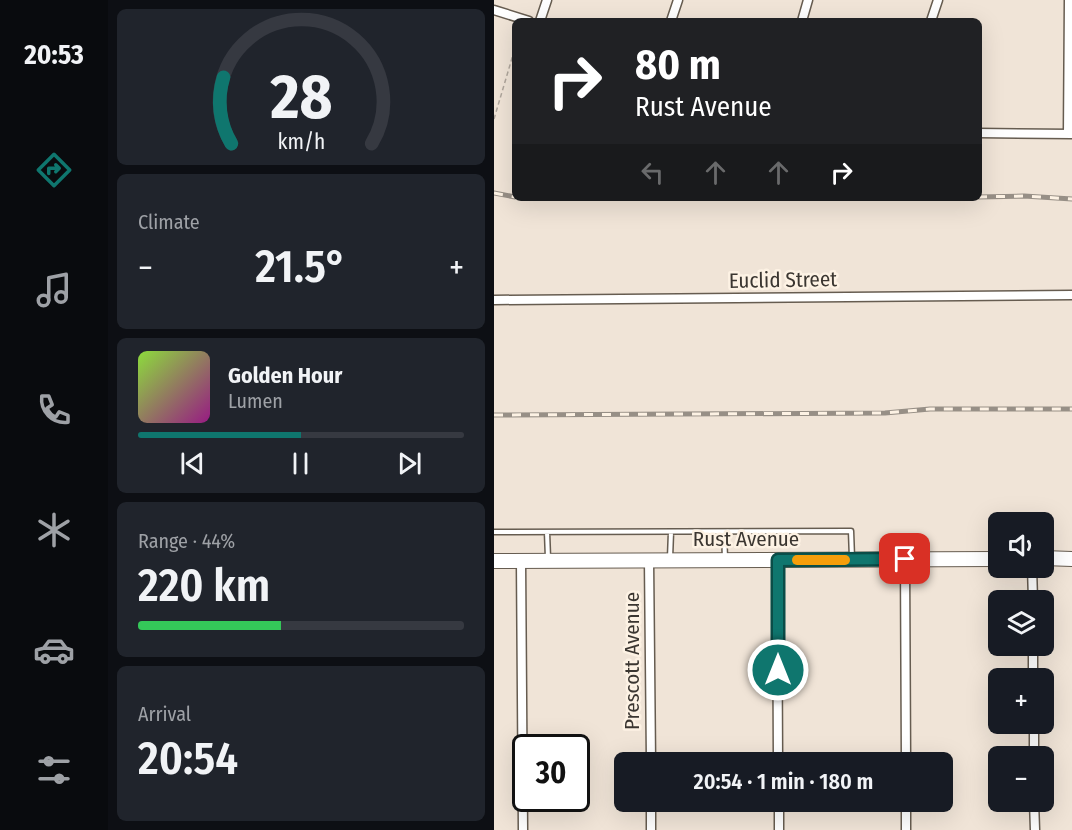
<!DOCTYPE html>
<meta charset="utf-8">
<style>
:root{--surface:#171b24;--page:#20242c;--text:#f1f3f6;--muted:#9ea1a6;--line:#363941;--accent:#0f766e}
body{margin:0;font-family:"Fira Sans Condensed",sans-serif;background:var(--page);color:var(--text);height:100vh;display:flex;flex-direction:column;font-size:22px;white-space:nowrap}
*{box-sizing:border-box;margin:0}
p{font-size:20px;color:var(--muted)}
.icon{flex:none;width:33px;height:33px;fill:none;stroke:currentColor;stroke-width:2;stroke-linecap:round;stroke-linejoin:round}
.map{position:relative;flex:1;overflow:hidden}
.sheet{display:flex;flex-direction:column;gap:9px;padding:9px;background:#0d0f14;width:386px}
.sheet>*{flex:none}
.banner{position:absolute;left:18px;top:18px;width:470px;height:183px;border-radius:9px;box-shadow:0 6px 24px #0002;background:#202124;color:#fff;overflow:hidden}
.controls{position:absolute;left:494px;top:512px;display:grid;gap:12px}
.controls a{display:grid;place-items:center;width:66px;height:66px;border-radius:9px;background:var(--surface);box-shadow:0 6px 24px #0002;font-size:30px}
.speed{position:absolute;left:18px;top:734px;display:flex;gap:12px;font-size:30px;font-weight:700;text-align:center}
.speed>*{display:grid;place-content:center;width:78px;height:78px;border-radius:50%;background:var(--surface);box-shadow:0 6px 24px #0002;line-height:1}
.speed .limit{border:3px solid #111;border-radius:9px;background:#fff;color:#111}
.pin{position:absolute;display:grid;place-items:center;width:51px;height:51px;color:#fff;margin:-26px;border-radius:12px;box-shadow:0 3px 9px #0006}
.me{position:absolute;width:66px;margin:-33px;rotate:0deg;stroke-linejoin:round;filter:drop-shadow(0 0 4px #0008)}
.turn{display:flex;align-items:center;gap:21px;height:126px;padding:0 24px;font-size:27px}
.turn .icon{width:78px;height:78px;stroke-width:2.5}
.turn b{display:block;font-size:42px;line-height:51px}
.lanes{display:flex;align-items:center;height:57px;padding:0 24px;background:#0003;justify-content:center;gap:30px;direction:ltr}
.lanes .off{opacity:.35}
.big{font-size:45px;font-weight:600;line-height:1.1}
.sheet .tile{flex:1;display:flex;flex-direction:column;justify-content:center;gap:9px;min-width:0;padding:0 21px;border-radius:9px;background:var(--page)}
.sheet .dial{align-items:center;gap:0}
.dial svg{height:156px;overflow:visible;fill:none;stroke:var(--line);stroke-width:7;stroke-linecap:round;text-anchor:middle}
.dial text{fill:var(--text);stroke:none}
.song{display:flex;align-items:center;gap:18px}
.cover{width:72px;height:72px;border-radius:9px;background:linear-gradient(135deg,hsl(90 70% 55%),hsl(310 70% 35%))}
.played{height:6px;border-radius:3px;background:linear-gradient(90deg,var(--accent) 50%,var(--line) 50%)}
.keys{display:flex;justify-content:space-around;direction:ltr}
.heat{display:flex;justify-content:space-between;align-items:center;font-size:33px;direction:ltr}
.charge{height:9px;border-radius:4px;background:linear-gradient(90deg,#34c759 44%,var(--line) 0)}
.trip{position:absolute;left:120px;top:752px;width:339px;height:60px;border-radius:9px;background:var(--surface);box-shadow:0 6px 24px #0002;font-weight:600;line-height:60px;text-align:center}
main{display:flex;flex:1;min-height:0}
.tabs{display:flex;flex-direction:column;width:108px;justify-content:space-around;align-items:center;background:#090b0e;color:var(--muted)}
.tabs .icon{width:42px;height:42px}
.tabs .selected{color:var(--accent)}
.tabs b{font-size:27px;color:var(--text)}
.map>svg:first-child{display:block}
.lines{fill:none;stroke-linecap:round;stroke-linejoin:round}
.service-casing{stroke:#665c50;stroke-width:7}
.minor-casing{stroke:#665c50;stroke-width:11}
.trunk-casing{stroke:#665c50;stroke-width:16}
.path{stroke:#afa69c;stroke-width:1.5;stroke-dasharray:4.5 3;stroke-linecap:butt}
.service{stroke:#fff;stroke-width:4}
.minor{stroke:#fff;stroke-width:8}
.trunk{stroke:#fff;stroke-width:14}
.rail-casing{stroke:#978f86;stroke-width:5}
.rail{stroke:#fdf2e4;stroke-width:3;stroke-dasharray:9;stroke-linecap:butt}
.route-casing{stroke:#0a4d48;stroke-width:15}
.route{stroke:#0f766e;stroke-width:10}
.slow{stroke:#f59e0b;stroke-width:10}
.labels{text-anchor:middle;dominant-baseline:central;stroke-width:5;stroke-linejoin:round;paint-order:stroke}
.street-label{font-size:21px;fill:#3b3631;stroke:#fdf2e4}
</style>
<main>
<nav class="tabs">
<b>20:53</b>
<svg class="icon selected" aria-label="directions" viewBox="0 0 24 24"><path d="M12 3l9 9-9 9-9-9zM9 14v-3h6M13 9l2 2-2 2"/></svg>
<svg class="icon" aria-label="music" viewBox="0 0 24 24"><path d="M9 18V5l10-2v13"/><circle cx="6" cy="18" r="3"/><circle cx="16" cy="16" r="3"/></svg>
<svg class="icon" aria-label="phone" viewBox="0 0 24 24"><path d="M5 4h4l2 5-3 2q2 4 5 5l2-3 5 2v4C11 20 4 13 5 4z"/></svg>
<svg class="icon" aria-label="climate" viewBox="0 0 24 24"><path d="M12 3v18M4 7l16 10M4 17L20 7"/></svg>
<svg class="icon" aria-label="car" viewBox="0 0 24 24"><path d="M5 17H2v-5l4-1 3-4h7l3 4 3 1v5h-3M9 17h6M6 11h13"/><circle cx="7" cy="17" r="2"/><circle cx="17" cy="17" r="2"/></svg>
<svg class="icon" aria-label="filters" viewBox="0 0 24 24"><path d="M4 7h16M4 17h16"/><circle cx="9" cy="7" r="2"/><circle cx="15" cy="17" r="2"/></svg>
</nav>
<section class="sheet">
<div class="tile dial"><svg viewBox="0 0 100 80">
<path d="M14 69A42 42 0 1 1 86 69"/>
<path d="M14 69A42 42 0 0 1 10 35" stroke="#0f766e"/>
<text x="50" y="56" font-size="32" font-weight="700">28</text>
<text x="50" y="72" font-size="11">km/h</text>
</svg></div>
<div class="tile"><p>Climate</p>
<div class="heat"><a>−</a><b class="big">21.5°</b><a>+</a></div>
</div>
<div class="tile">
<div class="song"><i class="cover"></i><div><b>Golden Hour</b><p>Lumen</p></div></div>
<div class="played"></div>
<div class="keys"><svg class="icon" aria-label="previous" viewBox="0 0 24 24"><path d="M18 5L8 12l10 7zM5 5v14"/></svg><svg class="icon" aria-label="pause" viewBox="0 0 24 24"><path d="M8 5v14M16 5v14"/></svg><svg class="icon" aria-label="next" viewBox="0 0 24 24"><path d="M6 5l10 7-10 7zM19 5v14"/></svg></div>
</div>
<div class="tile"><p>Range · 44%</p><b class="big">220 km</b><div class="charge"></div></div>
<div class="tile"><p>Arrival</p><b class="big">20:54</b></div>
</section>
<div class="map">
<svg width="579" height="830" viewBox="0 0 579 830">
<rect width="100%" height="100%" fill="#f0e4d7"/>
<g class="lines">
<g class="service-casing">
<path id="service" d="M0,532l357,-1 1,27
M53,532l1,26
M230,532l1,26
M176,558l1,-26"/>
</g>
<g class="minor-casing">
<path id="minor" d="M0,10l35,11
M46,21l7,-21
M177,21l7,-21
M308,21l6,-21
M437,21l7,-21
M484,133l95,1
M574,134l1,-134
M0,300l579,-5
M411,559l1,203
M155,560l2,202
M283,560l1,202
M27,561l2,269
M538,567l1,33
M539,645v33
M540,723v33
M157,801v29
M285,801v29
M412,801v29
M540,801l1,29"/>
</g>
<g class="trunk-casing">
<path id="trunk" d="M549,558l30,1
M0,561l504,-2"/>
</g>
<path class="path" d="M0,119l21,-71"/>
<use href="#service" class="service"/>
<use href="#minor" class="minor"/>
<use href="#trunk" class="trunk"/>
<g class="rail-casing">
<path id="rail" d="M0,193l21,4
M484,197l46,-1 49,3
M47,198h366
M0,415l391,-2 45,-4h143"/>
</g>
<use href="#rail" class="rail"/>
</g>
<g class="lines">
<g class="route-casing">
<path id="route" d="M284,670v-110l127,-1"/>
</g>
<use href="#route" class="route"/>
<path class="slow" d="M303,560h48"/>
</g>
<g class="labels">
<g class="street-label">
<text transform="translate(289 280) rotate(-1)">Euclid Street</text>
<text x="252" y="539">Rust Avenue</text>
<text transform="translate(138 661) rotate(-90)">Prescott Avenue</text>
</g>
</g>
</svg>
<div class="controls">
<a><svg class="icon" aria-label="sound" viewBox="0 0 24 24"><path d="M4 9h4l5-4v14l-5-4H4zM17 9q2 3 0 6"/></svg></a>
<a><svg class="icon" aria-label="layers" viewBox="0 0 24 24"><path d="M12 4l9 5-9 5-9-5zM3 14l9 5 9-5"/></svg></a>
<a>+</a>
<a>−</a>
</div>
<div class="speed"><div class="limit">30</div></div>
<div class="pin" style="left:411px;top:559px;background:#d93025"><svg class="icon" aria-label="arrive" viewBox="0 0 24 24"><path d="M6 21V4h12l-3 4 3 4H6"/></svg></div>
<svg class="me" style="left:284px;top:670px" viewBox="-20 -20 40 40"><circle r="17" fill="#0f766e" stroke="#fff" stroke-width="3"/><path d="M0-11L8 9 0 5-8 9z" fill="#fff"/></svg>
<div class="trip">20:54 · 1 min · 180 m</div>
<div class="banner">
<div class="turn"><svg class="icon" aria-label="right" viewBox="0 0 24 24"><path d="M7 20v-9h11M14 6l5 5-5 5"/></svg><div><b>80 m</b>Rust Avenue</div></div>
<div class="lanes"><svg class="icon off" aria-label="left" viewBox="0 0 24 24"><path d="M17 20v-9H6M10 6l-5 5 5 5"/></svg><svg class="icon off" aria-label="ahead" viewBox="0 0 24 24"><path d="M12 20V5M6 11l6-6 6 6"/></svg><svg class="icon off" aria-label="ahead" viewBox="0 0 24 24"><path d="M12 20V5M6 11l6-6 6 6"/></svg><svg class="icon" aria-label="right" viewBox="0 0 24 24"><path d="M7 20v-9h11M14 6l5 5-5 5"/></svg></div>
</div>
</div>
</main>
